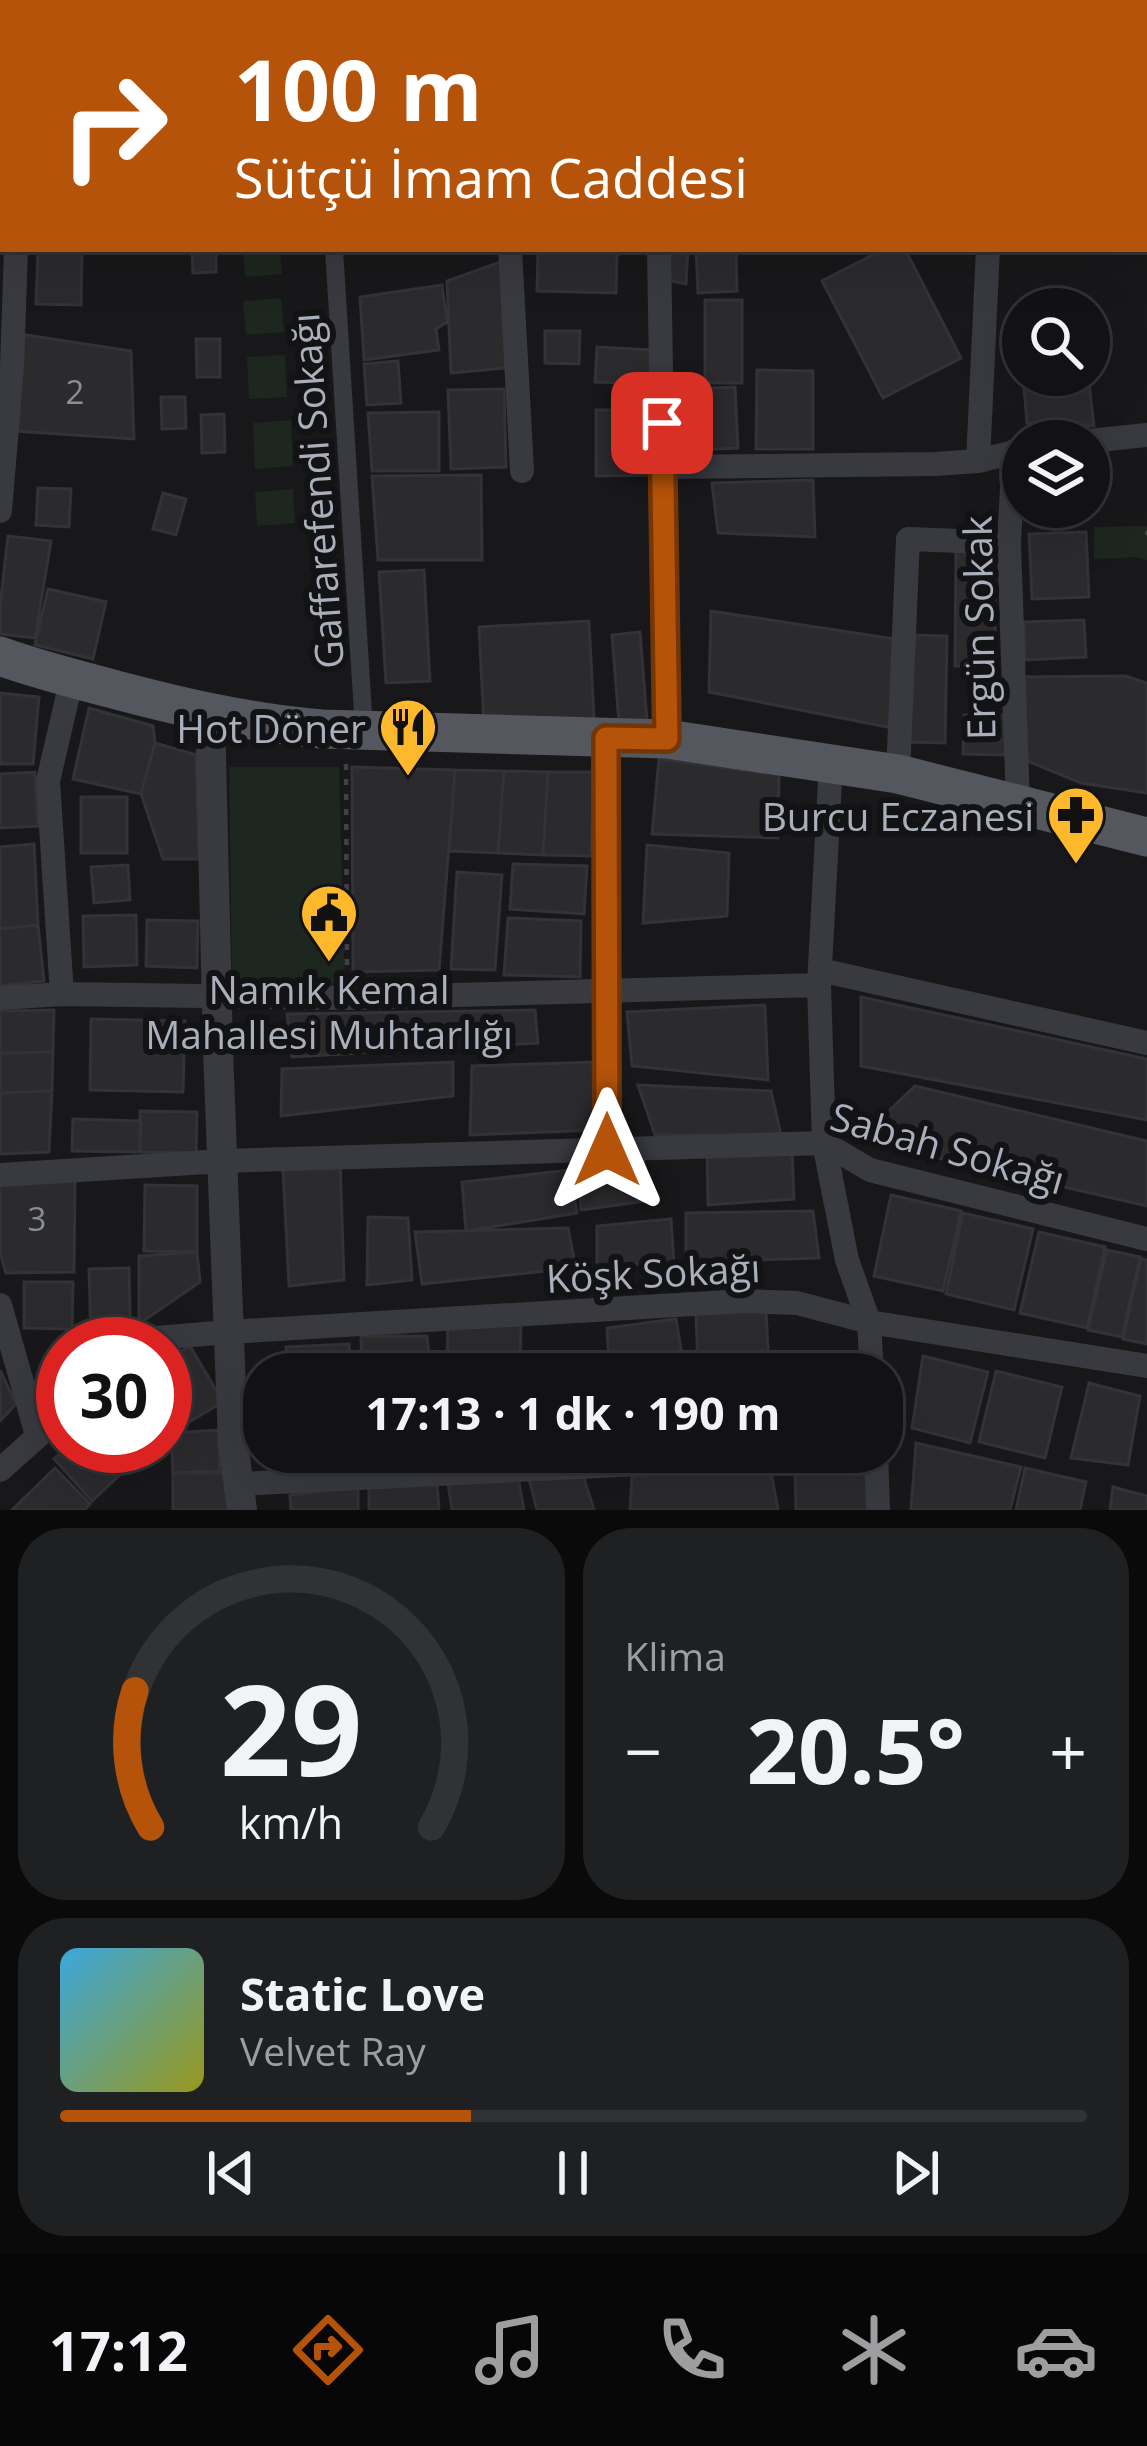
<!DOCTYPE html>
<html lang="tr">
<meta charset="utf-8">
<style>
:root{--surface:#121214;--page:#1f2022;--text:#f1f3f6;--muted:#9c9ea0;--line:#313234;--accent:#b45309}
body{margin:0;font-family:"Open Sans",sans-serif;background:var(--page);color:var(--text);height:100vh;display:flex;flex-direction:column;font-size:45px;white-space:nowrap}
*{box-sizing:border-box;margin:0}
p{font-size:39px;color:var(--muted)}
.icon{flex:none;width:66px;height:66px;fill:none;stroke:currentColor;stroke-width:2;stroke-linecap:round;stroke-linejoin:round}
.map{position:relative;height:1510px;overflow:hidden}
.side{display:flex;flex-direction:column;gap:18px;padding:18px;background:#0a0a0b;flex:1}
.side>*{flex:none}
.top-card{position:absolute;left:0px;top:0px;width:1149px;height:252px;box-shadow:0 12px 48px #0002,0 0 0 3px var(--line);background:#b45309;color:#fff;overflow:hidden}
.fabs{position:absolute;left:1002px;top:288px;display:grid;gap:24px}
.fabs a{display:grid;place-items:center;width:108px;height:108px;border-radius:50%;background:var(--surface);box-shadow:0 12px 48px #0002,0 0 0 3px var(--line);font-size:60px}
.speed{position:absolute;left:36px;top:1317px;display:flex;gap:24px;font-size:60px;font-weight:700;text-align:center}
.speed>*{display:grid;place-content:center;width:156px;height:156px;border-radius:50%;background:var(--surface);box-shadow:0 12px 48px #0002,0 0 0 3px var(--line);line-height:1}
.speed .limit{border:18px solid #d22;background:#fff;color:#111}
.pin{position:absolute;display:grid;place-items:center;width:102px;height:102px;color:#fff;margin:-51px;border-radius:24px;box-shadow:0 6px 18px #0006}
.me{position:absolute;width:132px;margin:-66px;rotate:0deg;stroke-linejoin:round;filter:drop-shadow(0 0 9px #0008)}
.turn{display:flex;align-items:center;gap:42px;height:252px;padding:0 36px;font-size:54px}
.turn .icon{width:156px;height:156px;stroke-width:2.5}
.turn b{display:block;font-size:84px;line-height:102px}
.big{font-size:90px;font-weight:700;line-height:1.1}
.side .widget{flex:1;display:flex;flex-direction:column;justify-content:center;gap:18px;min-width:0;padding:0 42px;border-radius:48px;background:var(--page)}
.side .dial{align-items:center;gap:0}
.dial svg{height:312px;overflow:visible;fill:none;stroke:var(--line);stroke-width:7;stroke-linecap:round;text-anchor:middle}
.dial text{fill:var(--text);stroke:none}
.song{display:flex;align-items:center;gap:36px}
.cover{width:144px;height:144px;border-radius:18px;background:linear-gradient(135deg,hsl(200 70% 55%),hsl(60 70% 35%))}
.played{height:12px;border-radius:6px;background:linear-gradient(90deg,var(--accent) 40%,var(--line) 40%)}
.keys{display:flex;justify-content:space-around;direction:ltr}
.heat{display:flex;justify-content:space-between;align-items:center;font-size:66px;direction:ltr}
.side .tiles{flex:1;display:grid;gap:18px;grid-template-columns:1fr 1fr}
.widget:last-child{grid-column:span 2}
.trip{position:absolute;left:243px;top:1353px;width:660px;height:120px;border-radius:48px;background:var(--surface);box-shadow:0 12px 48px #0002,0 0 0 3px var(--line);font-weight:700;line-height:120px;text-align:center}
.tab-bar{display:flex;height:192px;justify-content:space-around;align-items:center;background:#070708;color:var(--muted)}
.tab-bar .icon{width:84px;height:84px}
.tab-bar .on{color:var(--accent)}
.tab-bar b{font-size:54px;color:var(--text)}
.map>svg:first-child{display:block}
.green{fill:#1d261f}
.building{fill:#2b2b2e;stroke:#323237;stroke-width:3}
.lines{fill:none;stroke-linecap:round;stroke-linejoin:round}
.path{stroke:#3f4147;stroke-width:4.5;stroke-dasharray:6 9;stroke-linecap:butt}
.pedestrian{stroke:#393a40;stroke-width:18}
.minor{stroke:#393a40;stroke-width:24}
.tertiary{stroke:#393a40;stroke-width:30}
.primary{stroke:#55575f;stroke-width:39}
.route-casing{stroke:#753606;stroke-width:30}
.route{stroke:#b45309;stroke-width:21}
.labels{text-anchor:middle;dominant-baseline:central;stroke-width:12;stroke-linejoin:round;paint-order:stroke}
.number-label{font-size:33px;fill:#898d97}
.street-label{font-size:39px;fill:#a9afbb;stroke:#131315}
.poi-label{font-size:39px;fill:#a9afbb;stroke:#131315;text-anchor:end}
</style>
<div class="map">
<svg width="1147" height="1510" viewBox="0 0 1147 1510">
<rect width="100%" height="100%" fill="#18181a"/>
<path class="green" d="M243,249h37l2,25 -37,3z
M281,298l3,34 -38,3 -3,-34z
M285,355l2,42 -38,2 -2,-42z
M291,420l2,46 -38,3 -2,-46z
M293,489l2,34 -38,3 -2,-34z
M1147,526v34l-11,-3 -42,2v-32z
M229,767h110l6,219 -113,3z"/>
<path class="building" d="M3,125v95h-3v-94z
M38,249h44l-1,56 -45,-1z
M192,249h24v23l-23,1z
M538,249h93l-14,6 -1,38 -79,-2z
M665,249h23l-2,35 -19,-4z
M696,249h40l1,42 -39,2z
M884,249h21l56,109 -78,40 -61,-117z
M503,261l3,107 -55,5 -4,-92z
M442,285l5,37 -11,7 3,21 -75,10 -4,-63z
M705,300h37v83h-37z
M545,331h35l-1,33 -34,-1z
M20,334l111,17 3,88 -119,-8z
M196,339h24v38h-23z
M597,347l55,3 -2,34 -55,-2z
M398,361l3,42 -34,2 -3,-41z
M757,370l56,1v78h-57z
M1023,375h65l6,51 -67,-3z
M735,387l3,61 -40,2 -4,-61z
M504,389l2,78 -55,2 -3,-79z
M161,397h24l1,31 -24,1z
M596,410h61l1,65 -62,1z
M439,412v59h-67l-4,-58z
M224,414l1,38 -23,1 -1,-38z
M481,475l1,85h-104l-6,-84z
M813,480l2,57 -97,-4 -6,-50z
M38,488l33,1 -2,38 -33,-2z
M163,493l23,6 -10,36 -23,-6z
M1086,532l3,65 -57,2 -3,-65z
M8,536l43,5 -16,97 -35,-4v-27z
M956,547h39v120l-40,-1z
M424,570l6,111 -44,2 -7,-111z
M48,589l58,13 -13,57 -58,-14z
M711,611l184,28 -3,89 -183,-36z
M1084,620l2,37 -61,3 -1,-38z
M589,621l5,98 -110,6 -5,-98z
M640,632l7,89 -28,2 -7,-88z
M912,635l35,1 -2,107 -35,-1z
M1125,676l22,7v110l-66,-10 -61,-25 -4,-81z
M0,693l39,4 -6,67h-33z
M89,708l64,18 2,17 -14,51 -68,-15z
M964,715h42v40l-43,-1z
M155,743l41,12 3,104h-36l-22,-65z
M659,759l120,16 -1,63 -126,-4z
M352,767l103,3 -16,200 -86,2z
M455,770l49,1 -6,82 -49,-2z
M504,771l44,1 -5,83 -45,-2z
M35,772l3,54 -38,2v-54z
M548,772h46l-3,84 -48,-1z
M81,797h46v56h-46z
M34,844l4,81 -38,4v-82z
M647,845l82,8 -2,63 -84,7z
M513,864l74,2 -3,48 -74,-5z
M128,865l2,35 -36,3 -3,-36z
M457,872l45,3 -7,95 -44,-1z
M136,915l1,50 -53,2 -1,-51z
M508,918l73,3 -1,56 -76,-2z
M147,920l51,1 -1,47 -51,-2z
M38,925l6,56 -44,5v-57z
M861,997l286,62v61l-286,-54z
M765,1005l3,75 -136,-14 -5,-54z
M54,1010l-1,42 -53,1v-42z
M535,1010l3,33 -246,14 -5,-43z
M91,1019l94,2 -2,71 -93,-2z
M53,1052l-1,39 -52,2v-40z
M453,1062v34l-172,20 1,-47z
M597,1062v68l-127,5 2,-69z
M638,1085l133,6 10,44h-126z
M915,1086l232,55v65l-288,-66z
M52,1091l-3,61 -49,2v-61z
M140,1111l57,1 -1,41 -56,-1z
M73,1119l68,2 -1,31 -68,-1z
M792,1149l2,50 -86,6 -1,-53z
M340,1158l4,122 -55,6 -6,-115z
M643,1158l10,42 -72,10 -3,-40z
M570,1170l7,43 -111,18 -4,-49z
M75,1179l-1,93 -68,1 -6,-20v-71z
M145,1185l52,1v66l-53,-1z
M891,1195l70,16 -18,80 -69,-15z
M813,1211l6,47 -133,4v-49z
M963,1213l70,16 -19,81 -68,-16z
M368,1217l40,1 4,62 -45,5z
M671,1219l3,44 -77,3v-40z
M568,1228l8,40 -154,16 -7,-52z
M1039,1232l66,15 -18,81 -67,-15z
M1107,1250l33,7 -18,80 -34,-7z
M197,1252l3,30 -61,42v-68z
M1141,1258l6,2v84l-24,-5z
M129,1268l1,47 -39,25 -2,-71z
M24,1282h49l-1,47 -48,-1z
M766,1311l3,55 -71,3 -2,-55z
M676,1319l6,36 -73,6 -2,-33z
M448,1323l73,2 -1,46 -73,-1z
M361,1336h66l4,38h-69z
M349,1344l2,30h-64l-1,-27z
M190,1346l33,56 -39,23 -19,-32v-32z
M923,1356l65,16 -18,71 -58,-15z
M842,1366v8h-53v-5z
M0,1370l16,34 -16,17z
M996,1371l66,16 -17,71 -66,-16z
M1089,1383l51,13 -12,69 -57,-7z
M218,1430l2,41 -47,2 -2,-40z
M916,1443l105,24 -11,43h-99z
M69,1446h33l22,25 -32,30 -38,-42z
M102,1446h49l-27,25z
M770,1466l8,44h-148l2,-34z
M55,1468l35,36 -6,6h-72z
M1025,1468l61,14 -6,28h-64z
M173,1473h62l2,37h-64z
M795,1473h75l2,37h-76z
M583,1475l11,35h-57l-8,-31z
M518,1476l6,34h-72l-4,-27z
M437,1482l2,28h-70v-24z
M358,1487v23h-67l-1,-15z
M1113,1487l34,9v14h-37z"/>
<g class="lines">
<path class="path" d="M1145,533h2
M346,764l1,211"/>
<path class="pedestrian" d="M120,0v3
M592,0v3
M679,0v3
M757,0v3
M1016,0l1,3
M1137,0v3
M323,3v-3
M539,3l24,-3
M0,83h3
M1146,98l1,11
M334,249l30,480"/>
<path class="minor" d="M4,0v3
M1146,195h1
M510,249l12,222
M659,249l8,490
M1089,441l58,-6
M1014,451l-5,92 9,261
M978,461l10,-212
M663,467l272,-3 43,-3 45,-11
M0,511l12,-144 4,-118
M72,678l-24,103 14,213 285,4 472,-13
M606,738l1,412
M831,762l-12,223 5,158 23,117 22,62 3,52
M898,774l10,-235 101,4
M820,970l327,73
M0,998l62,-4
M0,1175l223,-14 601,-18 46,27 277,69
M0,1305l37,130
M149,1344l7,-6 73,-6 514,-31 54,2 72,19 278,44
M876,1452l2,58
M0,1470l63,-56
M239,1484l637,-32"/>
<path class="tertiary" d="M210,713l8,337 15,392 9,68"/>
<path class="primary" d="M0,656c36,13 72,22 109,32 71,19 140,35 213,41l345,10 231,35 249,63"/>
</g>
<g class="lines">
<g class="route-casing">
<path id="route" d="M607,1150l-1,-412 61,1 -5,-316"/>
</g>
<use href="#route" class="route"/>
</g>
<defs>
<g id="restaurant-pin" transform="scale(3)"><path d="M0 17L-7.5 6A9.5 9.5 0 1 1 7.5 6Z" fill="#feb82c" stroke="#131315"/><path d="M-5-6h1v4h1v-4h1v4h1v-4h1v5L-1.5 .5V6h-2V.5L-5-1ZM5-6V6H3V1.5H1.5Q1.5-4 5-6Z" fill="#111"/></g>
<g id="pharmacy-pin" transform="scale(3)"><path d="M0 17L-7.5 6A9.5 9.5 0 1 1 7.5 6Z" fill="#feb82c" stroke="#131315"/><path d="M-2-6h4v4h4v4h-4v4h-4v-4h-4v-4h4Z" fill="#111"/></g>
<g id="civic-pin" transform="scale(3)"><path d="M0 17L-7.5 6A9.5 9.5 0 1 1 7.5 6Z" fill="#feb82c" stroke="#131315"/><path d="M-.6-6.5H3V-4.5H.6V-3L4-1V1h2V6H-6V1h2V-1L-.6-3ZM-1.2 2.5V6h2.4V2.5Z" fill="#111"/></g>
</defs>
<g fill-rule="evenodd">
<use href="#restaurant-pin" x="408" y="727"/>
<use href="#pharmacy-pin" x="1076" y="815"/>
<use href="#civic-pin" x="329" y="913"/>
</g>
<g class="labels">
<g class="number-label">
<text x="75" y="391">2</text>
<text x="37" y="1218">3</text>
</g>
<g class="street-label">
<text transform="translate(316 491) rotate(-94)">Gaffarefendi Sokağı</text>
<text transform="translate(978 628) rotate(-91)">Ergün Sokak</text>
<text transform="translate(948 1147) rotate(16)">Sabah Sokağı</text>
<text transform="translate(653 1272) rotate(-3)">Köşk Sokağı</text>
</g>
<g class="poi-label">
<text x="366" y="727">Hot Döner</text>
<text x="1034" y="815">Burcu Eczanesi</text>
<text x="329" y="988" text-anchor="middle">Namık Kemal<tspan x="329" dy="45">Mahallesi Muhtarlığı</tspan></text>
</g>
</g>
</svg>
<div class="fabs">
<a><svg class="icon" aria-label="search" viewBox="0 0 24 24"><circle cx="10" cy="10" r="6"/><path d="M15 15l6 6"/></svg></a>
<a><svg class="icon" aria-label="layers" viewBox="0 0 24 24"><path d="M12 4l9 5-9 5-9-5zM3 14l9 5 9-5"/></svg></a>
</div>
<div class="speed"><div class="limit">30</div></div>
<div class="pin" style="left:662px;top:423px;background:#d93025"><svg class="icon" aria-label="arrive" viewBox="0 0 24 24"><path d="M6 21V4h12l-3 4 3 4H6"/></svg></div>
<svg class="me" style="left:607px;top:1150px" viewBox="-20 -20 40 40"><path d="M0-17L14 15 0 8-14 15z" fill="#b45309" stroke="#fff" stroke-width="4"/></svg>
<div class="trip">17:13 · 1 dk · 190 m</div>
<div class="top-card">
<div class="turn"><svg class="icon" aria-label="right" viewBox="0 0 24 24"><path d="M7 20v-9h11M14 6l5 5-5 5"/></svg><div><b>100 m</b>Sütçü İmam Caddesi</div></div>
</div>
</div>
<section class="side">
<div class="tiles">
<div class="widget dial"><svg viewBox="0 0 100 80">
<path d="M14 69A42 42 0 1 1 86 69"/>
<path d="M14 69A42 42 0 0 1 10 34" stroke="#b45309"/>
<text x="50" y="56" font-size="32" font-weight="700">29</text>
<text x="50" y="72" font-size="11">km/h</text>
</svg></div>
<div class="widget"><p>Klima</p>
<div class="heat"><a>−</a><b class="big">20.5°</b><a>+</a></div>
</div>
<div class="widget">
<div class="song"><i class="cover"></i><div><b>Static Love</b><p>Velvet Ray</p></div></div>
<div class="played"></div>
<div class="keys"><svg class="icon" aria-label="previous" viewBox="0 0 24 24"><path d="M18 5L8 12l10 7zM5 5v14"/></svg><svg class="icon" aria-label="pause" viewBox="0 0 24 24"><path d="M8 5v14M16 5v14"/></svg><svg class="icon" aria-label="next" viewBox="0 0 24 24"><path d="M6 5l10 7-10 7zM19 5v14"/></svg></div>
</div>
</div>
</section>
<nav class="tab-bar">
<b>17:12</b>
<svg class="icon on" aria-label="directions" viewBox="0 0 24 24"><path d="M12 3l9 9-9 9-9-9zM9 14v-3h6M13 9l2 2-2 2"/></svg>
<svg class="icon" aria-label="music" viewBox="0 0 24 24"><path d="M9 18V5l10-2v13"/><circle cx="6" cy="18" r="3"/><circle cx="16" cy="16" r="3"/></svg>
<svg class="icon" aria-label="phone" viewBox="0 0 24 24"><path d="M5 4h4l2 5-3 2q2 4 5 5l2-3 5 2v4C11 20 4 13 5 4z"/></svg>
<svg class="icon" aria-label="climate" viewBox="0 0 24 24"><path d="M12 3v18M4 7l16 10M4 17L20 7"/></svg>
<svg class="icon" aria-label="car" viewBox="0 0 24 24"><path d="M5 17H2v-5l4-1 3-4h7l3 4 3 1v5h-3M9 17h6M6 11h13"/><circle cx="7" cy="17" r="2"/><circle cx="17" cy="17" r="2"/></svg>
</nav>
